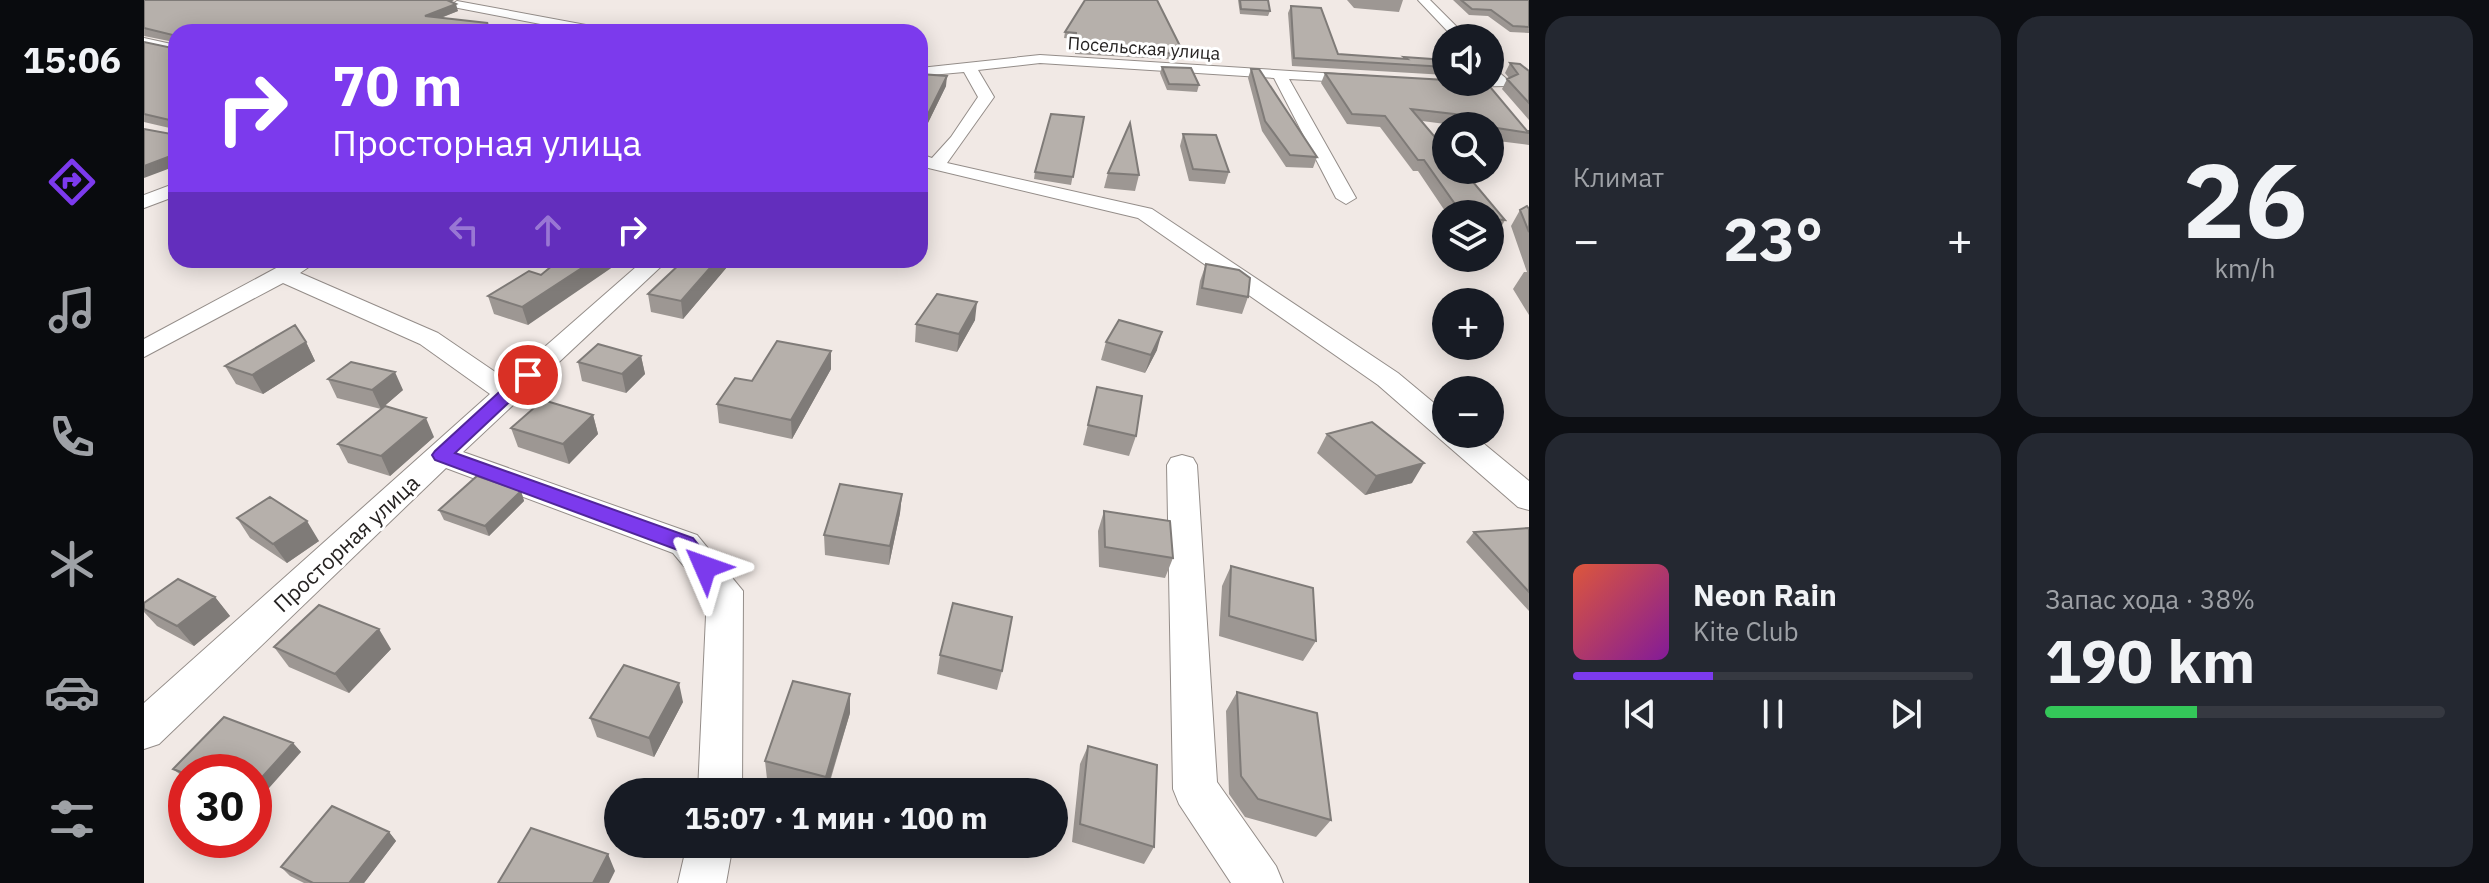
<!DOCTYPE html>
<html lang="ru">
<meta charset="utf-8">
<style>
:root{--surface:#171b24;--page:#242831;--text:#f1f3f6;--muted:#9ea1a6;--line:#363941;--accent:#7c3aed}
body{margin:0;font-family:"IBM Plex Sans",sans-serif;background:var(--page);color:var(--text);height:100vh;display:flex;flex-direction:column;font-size:30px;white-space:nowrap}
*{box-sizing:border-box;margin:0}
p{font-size:26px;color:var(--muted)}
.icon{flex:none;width:44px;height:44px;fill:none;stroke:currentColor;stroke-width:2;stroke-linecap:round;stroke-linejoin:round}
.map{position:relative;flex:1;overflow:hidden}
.details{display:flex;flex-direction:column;gap:16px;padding:16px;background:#0d0f14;width:960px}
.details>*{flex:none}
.guide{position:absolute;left:24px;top:24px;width:760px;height:244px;border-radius:24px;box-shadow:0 4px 20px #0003;background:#7c3aed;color:#fff;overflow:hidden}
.buttons{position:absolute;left:1288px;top:24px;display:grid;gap:16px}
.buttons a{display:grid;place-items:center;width:72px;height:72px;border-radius:50%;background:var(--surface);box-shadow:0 4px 20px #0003;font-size:40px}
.speed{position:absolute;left:24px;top:754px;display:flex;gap:16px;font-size:40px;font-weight:700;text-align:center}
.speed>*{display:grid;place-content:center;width:104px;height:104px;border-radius:50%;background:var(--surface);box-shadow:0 4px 20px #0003;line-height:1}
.speed .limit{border:12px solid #d22;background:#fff;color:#111}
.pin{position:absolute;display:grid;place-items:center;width:68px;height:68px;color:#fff;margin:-34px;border:4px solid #fff;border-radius:50%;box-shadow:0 2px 8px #0007}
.me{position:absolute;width:88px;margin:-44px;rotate:313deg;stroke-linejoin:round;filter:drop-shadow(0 0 6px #0008)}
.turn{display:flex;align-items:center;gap:28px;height:168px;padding:0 32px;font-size:36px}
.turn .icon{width:104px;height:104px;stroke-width:2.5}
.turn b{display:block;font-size:56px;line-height:68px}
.lanes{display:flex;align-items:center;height:76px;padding:0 32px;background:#0003;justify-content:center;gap:40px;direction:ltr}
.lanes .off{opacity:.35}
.big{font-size:60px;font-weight:700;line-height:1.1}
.details .tile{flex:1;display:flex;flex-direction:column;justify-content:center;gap:12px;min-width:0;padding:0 28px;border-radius:24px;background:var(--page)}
.details .dial{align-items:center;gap:0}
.dial b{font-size:104px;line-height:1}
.song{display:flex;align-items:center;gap:24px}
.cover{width:96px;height:96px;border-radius:12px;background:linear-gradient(135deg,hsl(10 70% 55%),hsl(290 70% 35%))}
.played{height:8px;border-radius:4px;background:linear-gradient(90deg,var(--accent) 35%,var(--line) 35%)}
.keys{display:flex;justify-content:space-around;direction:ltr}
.heat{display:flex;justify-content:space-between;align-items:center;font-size:44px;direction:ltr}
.charge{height:12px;border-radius:6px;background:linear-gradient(90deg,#34c759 38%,var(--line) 0)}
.details .tiles{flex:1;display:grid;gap:16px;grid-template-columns:repeat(2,1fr)}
.trip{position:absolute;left:460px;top:778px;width:464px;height:80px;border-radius:40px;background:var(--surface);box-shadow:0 4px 20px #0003;font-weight:700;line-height:80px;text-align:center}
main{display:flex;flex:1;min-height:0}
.tab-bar{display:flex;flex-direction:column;width:144px;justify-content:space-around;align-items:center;background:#090b0e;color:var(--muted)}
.tab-bar .icon{width:56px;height:56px}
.tab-bar .current{color:var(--accent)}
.tab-bar b{font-size:36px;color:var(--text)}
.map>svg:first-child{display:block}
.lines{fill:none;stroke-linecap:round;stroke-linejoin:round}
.street-casing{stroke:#948d89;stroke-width:2}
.street{fill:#fff;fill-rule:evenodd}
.wall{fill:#9d9793}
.shaded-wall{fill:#7f7b78}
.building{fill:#b6b0ab;stroke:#7f7b78;stroke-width:2}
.route{fill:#7c3aed;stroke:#51269a;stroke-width:2}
.labels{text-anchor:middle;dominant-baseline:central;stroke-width:6;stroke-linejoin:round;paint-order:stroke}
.far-street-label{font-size:18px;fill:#262322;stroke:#fff}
.street-label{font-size:22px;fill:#262322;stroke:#fff}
</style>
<main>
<nav class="tab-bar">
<b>15:06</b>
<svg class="icon current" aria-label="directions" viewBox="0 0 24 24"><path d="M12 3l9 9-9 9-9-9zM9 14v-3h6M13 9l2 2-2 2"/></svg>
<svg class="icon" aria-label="music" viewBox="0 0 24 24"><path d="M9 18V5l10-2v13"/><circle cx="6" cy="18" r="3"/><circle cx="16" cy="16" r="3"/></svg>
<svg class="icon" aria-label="phone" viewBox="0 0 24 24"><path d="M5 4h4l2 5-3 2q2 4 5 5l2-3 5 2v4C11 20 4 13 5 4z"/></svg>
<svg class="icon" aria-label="climate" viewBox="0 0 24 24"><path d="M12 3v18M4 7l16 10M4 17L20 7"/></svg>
<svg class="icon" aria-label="car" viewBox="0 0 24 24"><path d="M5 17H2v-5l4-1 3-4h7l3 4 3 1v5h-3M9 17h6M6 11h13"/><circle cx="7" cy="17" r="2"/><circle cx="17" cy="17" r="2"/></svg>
<svg class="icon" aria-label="filters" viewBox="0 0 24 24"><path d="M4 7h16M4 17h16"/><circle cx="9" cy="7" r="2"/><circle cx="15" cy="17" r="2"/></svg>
</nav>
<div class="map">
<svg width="1385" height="883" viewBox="0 0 1385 883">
<rect width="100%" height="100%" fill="#f1e9e5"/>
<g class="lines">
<g class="street-casing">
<path id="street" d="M1274,0h12l38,38h-14z
M313,1l145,27 6,4h-26l-129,-25 -2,-2z
M0,38l32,7v8l-32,-7z
M896,55l330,21 2,3 -7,4 -76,-4 67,119 -10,6 -10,-6 -62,-120 -234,-15 -62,7 16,27 -47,66 205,46 246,164 48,40v21h26l57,47v29l-11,-3 -140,-122 -240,-167 -218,-52v-12l12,4 19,-21 27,-40 -14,-25 -44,4v-8z
M1346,65l18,15v6l-60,1 -7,-4 5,-4v3h44z
M32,183v13l-32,12v-13z
M147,260h28l-19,13 138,60 69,47 137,-120h24l-205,192 234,83 46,56 -1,201h-44l9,-198 -34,-41 -227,-85 -287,276 -15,5v-46l346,-309 -70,-50 -137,-61 -139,74v-18z
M1038,455l11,3 4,7 20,317 59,84 7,17h-52l-52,-79 -6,-15 -6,-324 4,-7z
M543,844h46l-7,39h-48z"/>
</g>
<use href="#street" class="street"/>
</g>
<path class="wall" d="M0,0h310l-3,2 7,9 -17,7 47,5 1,7 -313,2v134l-5,-32 3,-3v-2l-30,-7v-80l28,6 3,-3 -1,-3 -30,-6z
M941,0l99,54 -2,6 -107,-6v-15l-11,-1 1,-6z
M1094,0h30l2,11 -2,5 -28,-2z
M1203,0h56l-4,12 -45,-4z
M1309,0h76v33l-19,-1 -22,-16 -19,-1z
M1147,6l47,48 65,5 1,-2 42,3v15l-154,-9 -4,-53z
M1366,63l19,8v49l-27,-31 5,-10 2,-1 -4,-5z
M1018,67l37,18 -2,7 -30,-2 -7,-17z
M1107,69l66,88 -4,11 -27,-1 -24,-36 -14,-53z
M1181,73l204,58v14l-39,-5v-14h-29l-39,-5 83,99 -7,13 -8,-1v-18h-43l-29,-43h-5l-33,-44 -33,-3 -26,-41z
M776,74l26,12 -22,45 -4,-1z
M940,117l-13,68 -37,-6 1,-7z
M1039,134l46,38 -4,12 -36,-3 -9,-35z
M964,173l31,2 -4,16 -31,-3z
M1385,209v106l-16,-26 11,-17h3l-16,-46 9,-16z
M532,260h57l-50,59 -32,-7 -3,-18 29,-27z
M1062,264l42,33 -6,17 -46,-9 4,-24z
M397,275l-13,50 -34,-11 -6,-18z
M831,320l-18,32 -42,-10 1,-18z
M162,342l9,19 -52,33 -27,-10 -11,-18z
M962,342l51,8 -12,23 -44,-13z
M687,351v18l-39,70 -73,-16 -2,-19z
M497,356l4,18 -19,19 -44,-12 -4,-19z
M184,379l75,11 -22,19 -44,-11z
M953,387l39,49 -7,20 -46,-11z
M449,415l5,19 -29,30 -51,-17 -7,-19z
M1183,434l85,49 -47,12 -48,-42z
M290,437l-44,39 -42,-13 -10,-19z
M377,491l3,10 -35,35 -45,-16 -5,-10z
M758,494l-2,19 -11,52 -64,-10 -1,-20z
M960,511l69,47 -8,20 -66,-11 -1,-36z
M93,518l82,23 -32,22 -37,-25z
M1385,528v83l-63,-69 8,-10z
M1087,566l85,75 -13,20 -84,-25 3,-50z
M71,597l15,19 -36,30 -37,-20 -13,-14v-9z
M130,647l117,2 -42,44 -60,-26z
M796,655l62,16 -5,19 -60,-16z
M1093,692l94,128 -15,17 -71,-20 -16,-23 -3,-83z
M539,702l-29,55 -57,-20 -7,-19z
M706,713l-23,79h-13l-47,-13 -2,-18z
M149,743l8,9 -47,20h-68v7l-13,-10z
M944,746l66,101 -10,17 -72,-22 8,-78z
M245,832l7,9 -32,42h-60l-14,-7 -9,-9z"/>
<path class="shaded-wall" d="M303,0h7l-5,2 7,2 2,7 -31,12 -2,-7z
M344,23l1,7 -5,2h-23z
M803,76l-1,10 -22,45 1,-11z
M32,154v12l-32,12v-12z
M450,260h29l-95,65 -6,-18z
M573,260h16l-50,59 -2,-18z
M833,302l-2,18 -18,32 2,-18z
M1018,332l-5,18 -12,23 6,-18z
M162,342l9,19 -52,33 -11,-19z
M687,351v18l-39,70 -1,-19z
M497,356l4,18 -19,19 -4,-19z
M251,372l8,18 -22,19 -9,-19z
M449,415l5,19 -29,30 -6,-20z
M282,418l8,19 -44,39 -9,-20z
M1280,463l-12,20 -47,12 11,-19z
M377,491l3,10 -35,35 -4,-10z
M758,494l-2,19 -11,52 1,-19z
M163,521l12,20 -32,22 -14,-19z
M71,597l15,19 -36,30 -17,-20z
M235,629l12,20 -42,44 -14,-19z
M535,683l4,19 -29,55 -5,-19z
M706,694v19l-24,79v-15z
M149,743l8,9 -47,53v-19z
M245,832l7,9 -32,42h-15z
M464,854l7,17 -6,12h-16z"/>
<path class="building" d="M0,0h303l9,4 -31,12 63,7 -27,9h-285v122l-32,12v-37l27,5 3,-3v-10l-30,-7v-72l28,6 3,-3 -2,-10 -29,-7z
M941,0h72l27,54 -108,-6v-15l-11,-1z
M1096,0h28l2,11 -29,-2z
M1317,0h68v27l-16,-1 -22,-16 -19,-1z
M1147,6l30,2 17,46 69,5 -3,-2 42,3v7l-152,-9z
M1366,63l10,1 9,7v32l-22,-24 11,-5z
M1018,67l29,1 8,17 -30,-1z
M1107,69h8l58,88 -27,-2 -25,-34z
M1181,73l121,7v2h40l41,49h2v2l-45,-7 -4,-9 -69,-8 35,41v20h17l42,50 -15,-1v-5h-28l-38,-54h-6l-33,-44 -33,-2z
M776,74l27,2 -22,44 -5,-1z
M907,114l33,3 -11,60 -38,-5z
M986,123l9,52 -31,-2z
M1039,134l33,1 13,37 -36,-3z
M1383,206l2,3v23l-9,-22z
M415,260h35l-72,47 -34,-11 41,-25 12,4z
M540,260h33l-36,41 -33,-7z
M1062,264l33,6 11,8 -2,19 -46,-9z
M793,294l40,8 -18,32 -43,-10z
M975,320l43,12 -11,23 -45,-13z
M151,325l11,17 -54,33 -27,-9z
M633,341l54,10 -40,69 -74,-16 18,-26 17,3z
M454,344l43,12 -19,18 -44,-12z
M207,362l44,10 -23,18 -44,-11z
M953,387l45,9 -6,40 -48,-11z
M399,400l50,15 -30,29 -52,-16z
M241,406l41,12 -45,38 -43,-12z
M1228,422l52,41 -48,13 -49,-42z
M333,476l44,15 -36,35 -46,-16z
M696,484l62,10 -12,52 -66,-11z
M126,497l37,24 -34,23 -36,-26z
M960,511l66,10 3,37 -68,-11z
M1385,528v64l-55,-60z
M1087,566l82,22 3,53 -87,-25z
M34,579l37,18 -38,29 -33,-17v-6z
M809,603l59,14 -10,54 -62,-16z
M175,605l60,24 -44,45 -61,-27z
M480,665l55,18 -30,55 -59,-20z
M649,681l57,13 -24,83 -61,-16z
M1093,692l80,21 14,107 -73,-21 -17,-23z
M80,717l69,26 -39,43v-14h-68v2l-13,-5z
M944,746l69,19 -3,82 -74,-23z
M188,806l57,26 -40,51h-36l-32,-16z
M387,828l77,26 -15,29h-95z"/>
<path class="route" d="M384,370l6,1 2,4 -2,4 -79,74 238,85 23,29 -3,6c-17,5 -25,-12 -35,-23l-243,-90 -3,-5 3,-4 87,-80z"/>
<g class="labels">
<g class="far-street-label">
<text transform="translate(1000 48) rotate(4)">Посельская улица</text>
</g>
<g class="street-label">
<text transform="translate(202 543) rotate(-43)">Просторная улица</text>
</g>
</g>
</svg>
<div class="buttons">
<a><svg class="icon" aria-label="sound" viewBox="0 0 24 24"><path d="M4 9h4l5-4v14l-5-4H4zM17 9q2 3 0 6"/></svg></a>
<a><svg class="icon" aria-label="search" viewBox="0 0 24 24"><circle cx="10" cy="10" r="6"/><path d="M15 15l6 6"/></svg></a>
<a><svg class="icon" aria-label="layers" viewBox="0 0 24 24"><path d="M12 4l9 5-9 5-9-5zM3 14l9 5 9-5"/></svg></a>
<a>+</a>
<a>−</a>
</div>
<div class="speed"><div class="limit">30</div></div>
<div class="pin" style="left:384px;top:375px;background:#d93025"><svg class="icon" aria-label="arrive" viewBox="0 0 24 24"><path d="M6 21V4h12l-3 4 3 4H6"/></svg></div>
<svg class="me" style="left:561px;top:567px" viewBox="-20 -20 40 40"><path d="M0-17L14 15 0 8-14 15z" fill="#7c3aed" stroke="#fff" stroke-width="4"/></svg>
<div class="trip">15:07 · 1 мин · 100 m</div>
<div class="guide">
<div class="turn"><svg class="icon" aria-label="right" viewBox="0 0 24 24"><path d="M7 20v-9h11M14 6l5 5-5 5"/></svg><div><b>70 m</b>Просторная улица</div></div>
<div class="lanes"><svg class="icon off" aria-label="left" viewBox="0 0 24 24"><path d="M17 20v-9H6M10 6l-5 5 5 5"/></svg><svg class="icon off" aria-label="ahead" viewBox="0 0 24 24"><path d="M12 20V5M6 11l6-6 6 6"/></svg><svg class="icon" aria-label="right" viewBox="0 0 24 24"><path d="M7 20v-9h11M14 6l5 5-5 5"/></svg></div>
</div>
</div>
<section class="details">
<div class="tiles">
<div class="tile"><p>Климат</p>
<div class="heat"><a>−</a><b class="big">23°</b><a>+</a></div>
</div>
<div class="tile dial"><b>26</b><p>km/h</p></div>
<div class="tile">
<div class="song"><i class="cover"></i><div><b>Neon Rain</b><p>Kite Club</p></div></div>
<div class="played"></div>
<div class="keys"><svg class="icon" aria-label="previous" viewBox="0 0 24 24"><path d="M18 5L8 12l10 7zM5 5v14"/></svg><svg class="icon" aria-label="pause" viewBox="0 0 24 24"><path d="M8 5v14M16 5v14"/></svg><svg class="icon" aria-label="next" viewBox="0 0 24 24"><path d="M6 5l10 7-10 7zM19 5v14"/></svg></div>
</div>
<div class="tile"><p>Запас хода · 38%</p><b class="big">190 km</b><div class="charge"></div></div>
</div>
</section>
</main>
